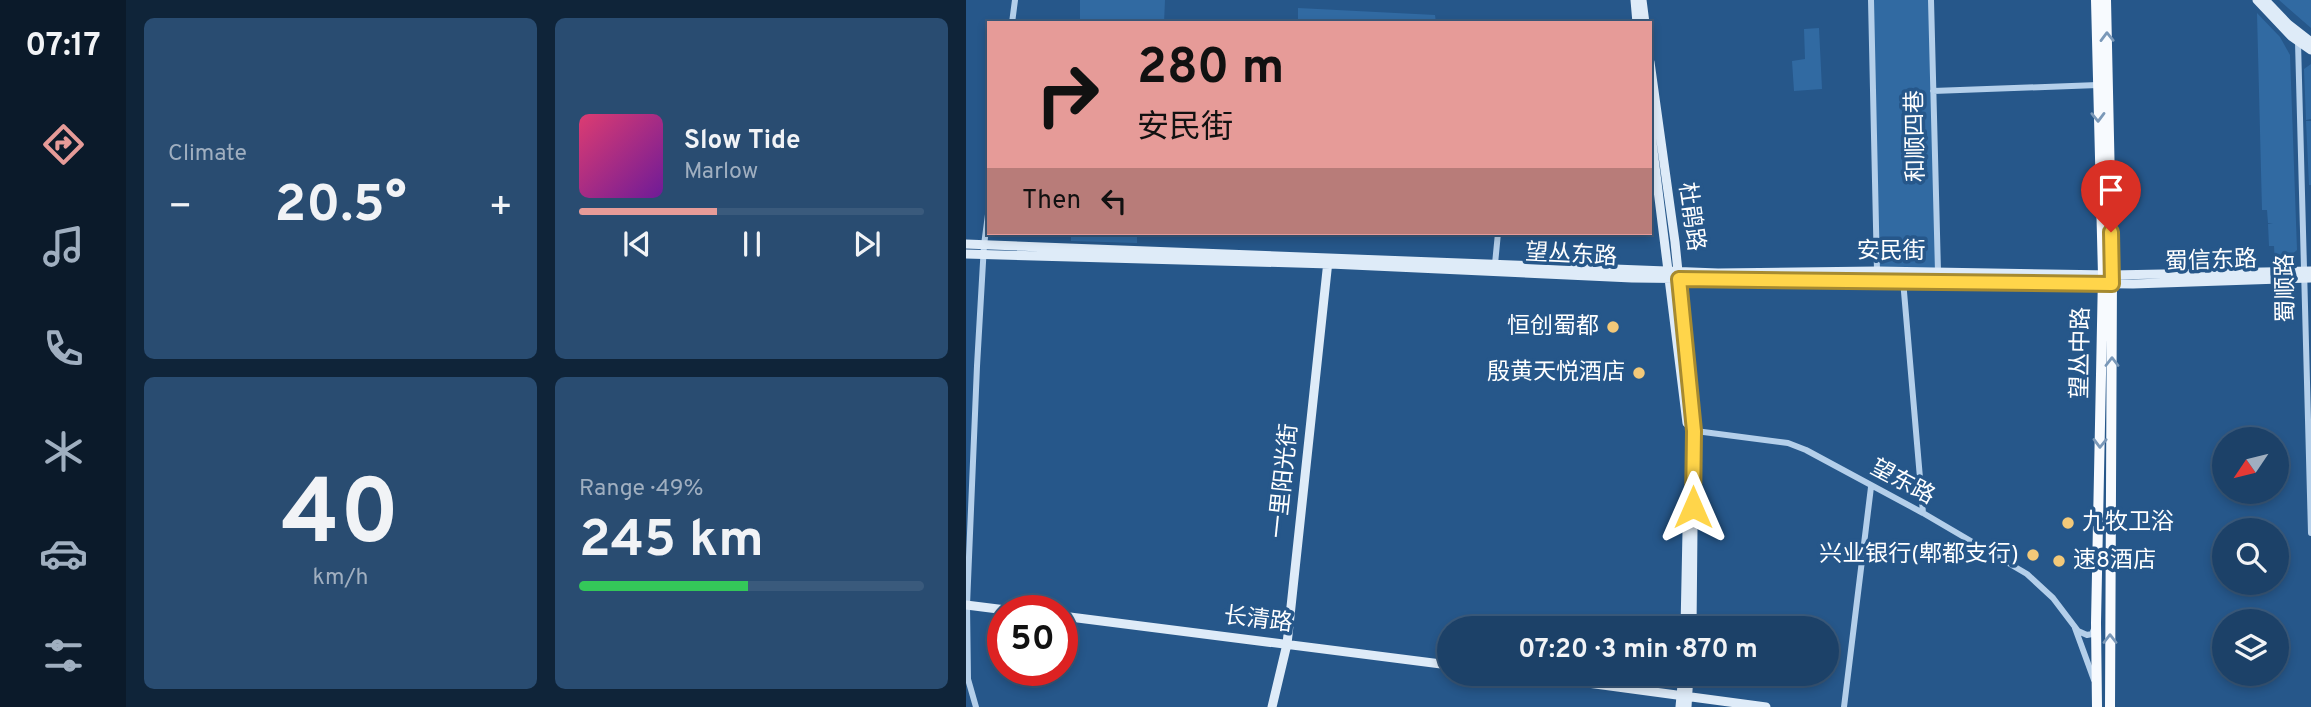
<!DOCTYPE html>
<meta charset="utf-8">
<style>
:root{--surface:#1c4168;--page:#294c71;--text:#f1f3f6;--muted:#a0afc0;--line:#3a5a7c;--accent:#e69b98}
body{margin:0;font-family:Overpass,"Noto Sans SC",sans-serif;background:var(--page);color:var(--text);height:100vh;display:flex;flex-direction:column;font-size:26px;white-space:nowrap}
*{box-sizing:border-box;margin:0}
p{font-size:23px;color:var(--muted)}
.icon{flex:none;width:38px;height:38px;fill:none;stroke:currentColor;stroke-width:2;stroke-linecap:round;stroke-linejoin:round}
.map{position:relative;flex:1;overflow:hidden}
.panel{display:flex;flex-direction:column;gap:18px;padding:18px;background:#0f2439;width:840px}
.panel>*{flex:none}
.hud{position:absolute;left:21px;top:21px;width:665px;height:214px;border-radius:0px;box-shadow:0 4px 10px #0003,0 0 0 2px var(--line);background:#e69b98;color:#111;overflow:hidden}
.needle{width:46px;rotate:235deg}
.tools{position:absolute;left:1246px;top:427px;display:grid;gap:14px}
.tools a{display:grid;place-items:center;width:77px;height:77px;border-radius:50%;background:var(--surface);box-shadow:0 4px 10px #0003,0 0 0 2px var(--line);font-size:35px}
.speed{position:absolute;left:21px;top:595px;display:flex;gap:14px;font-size:35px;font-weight:700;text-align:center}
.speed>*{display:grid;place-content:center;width:91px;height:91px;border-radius:50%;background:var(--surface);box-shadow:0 4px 10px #0003,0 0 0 2px var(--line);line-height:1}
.speed .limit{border:10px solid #d22;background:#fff;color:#111}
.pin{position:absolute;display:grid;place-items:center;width:60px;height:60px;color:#fff;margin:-72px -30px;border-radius:50% 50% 50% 0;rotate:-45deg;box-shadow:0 0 7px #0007}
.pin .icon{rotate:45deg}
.me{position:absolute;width:77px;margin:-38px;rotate:0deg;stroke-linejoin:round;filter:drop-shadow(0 0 5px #0008)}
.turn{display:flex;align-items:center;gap:24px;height:147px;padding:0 35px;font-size:32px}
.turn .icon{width:91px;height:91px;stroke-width:2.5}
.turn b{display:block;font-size:49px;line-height:60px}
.then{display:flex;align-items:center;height:66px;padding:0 35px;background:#0003;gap:14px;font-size:26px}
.big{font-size:52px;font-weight:700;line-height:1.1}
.panel .tile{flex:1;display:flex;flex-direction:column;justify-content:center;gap:10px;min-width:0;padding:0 24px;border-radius:10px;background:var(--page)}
.panel .dial{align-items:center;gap:0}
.dial b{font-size:91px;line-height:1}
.song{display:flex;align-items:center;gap:21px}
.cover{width:84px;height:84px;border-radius:10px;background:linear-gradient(135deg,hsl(340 70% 55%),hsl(280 70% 35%))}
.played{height:7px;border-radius:4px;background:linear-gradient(90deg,var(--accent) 40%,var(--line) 40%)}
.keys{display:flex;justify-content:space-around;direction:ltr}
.heat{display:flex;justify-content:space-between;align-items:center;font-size:38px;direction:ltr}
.charge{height:10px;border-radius:5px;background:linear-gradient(90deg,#34c759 49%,var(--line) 0)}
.panel .tiles{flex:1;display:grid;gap:18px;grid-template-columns:repeat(2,1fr)}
.trip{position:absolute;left:471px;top:616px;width:402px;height:70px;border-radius:35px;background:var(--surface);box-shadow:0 4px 10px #0003,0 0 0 2px var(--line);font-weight:700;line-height:70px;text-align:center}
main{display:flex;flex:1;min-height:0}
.tabs{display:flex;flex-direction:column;width:126px;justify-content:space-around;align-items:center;background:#0b1a2a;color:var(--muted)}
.tabs .icon{width:49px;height:49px}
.tabs .selected{color:var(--accent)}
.tabs b{font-size:32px;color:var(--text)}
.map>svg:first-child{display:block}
.green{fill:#316aa2}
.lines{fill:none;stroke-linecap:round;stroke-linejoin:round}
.street{stroke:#b4cfea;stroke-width:6}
.secondary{stroke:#deebf8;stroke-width:9}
.primary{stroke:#f7fafe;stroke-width:10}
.oneway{stroke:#7a98b8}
.route-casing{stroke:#a68a30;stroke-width:18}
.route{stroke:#ffd54a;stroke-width:12}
.poi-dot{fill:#f3c979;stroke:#26578a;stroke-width:2.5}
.labels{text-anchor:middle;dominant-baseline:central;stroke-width:7;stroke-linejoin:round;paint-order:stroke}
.street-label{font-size:23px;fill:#fff;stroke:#26578a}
.poi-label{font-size:23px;fill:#fff;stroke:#26578a;text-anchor:end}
</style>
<main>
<nav class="tabs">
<b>07:17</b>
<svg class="icon selected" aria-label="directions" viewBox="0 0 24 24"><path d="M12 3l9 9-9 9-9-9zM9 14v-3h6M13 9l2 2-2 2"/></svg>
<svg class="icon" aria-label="music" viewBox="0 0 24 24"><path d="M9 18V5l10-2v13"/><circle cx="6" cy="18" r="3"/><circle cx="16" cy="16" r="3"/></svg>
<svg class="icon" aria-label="phone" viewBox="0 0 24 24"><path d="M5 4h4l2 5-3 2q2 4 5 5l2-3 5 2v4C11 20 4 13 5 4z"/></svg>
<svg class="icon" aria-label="climate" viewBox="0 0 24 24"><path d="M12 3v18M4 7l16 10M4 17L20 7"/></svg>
<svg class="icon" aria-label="car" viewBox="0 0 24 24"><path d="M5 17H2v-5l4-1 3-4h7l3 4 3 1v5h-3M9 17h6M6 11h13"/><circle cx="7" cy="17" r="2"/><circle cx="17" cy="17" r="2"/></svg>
<svg class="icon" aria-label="filters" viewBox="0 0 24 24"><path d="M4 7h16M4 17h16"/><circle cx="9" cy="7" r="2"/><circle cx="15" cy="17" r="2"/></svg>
</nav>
<section class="panel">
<div class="tiles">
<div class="tile"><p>Climate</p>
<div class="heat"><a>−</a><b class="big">20.5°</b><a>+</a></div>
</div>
<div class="tile">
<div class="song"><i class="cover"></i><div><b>Slow Tide</b><p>Marlow</p></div></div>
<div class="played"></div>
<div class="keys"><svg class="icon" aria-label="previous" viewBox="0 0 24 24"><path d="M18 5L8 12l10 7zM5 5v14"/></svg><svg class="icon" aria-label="pause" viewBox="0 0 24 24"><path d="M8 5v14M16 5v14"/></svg><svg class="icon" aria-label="next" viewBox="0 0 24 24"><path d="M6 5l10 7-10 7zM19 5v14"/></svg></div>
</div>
<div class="tile dial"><b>40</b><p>km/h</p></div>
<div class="tile"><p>Range · 49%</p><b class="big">245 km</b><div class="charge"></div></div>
</div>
</section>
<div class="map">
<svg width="1345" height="707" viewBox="0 0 1345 707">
<rect width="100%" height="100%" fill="#26578a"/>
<path class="green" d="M114,0h85l-1,23h-84z
M907,0h57l6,268h-57z
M1313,0h32v28z
M332,8l137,7 1,8h-138z
M1291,13l23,24 10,18 7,195 -16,14h-6l-1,-18h-5l-1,-22 5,-1h-5l-1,-13h-5z
M853,28l3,61 -28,2 -2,-30 13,-2 -1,-30z
M1345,64v55l-5,1 -2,-51z
M1340,121h5v64h-2z
M105,233h66v10l-66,-2z"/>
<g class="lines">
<path class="street" d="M905,0l6,271
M965,0l7,272
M46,23l3,-23
M1332,42l13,491
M967,91l165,-6
M529,264l3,-31
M937,280l20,233
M722,430l100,13 18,7 117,63 104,61 26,24 25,33 9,4 5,-1 2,-5
M1109,628l19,52
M10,707l-8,-28 -1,-74 10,-239 7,-121 5,-38
M878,707l27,-220"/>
<path class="secondary" d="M669,0l2,23
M676,0l3,23
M1291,0l34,36 20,14
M1299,0l23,24 23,18
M684,62l25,180 19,189 -2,197
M684,126l37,297
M0,244l752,29 159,-2 235,4 199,-4
M0,254l364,10 302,14 85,1 416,5 178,-6
M0,605l48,6
M96,616l387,49
M719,628l2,-97
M554,674l246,33
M306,707l15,-63 41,-383
M714,707l3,-33
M721,707l2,-33"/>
<path class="primary" d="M1130,0l7,275 -7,348 1,84
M1140,0l6,275 -2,432"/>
</g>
<defs><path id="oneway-chevron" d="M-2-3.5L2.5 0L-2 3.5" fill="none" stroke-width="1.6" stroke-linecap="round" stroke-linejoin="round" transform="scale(1.75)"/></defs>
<g class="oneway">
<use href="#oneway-chevron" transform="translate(1141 37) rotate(-91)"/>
<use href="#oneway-chevron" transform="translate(1132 117) rotate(89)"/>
<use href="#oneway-chevron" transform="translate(1146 362) rotate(-90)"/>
<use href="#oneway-chevron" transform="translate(1134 443) rotate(91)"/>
<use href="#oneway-chevron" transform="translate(1144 639) rotate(-90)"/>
</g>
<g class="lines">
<g class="route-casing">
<path id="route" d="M727,507l1,-76 -15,-152 433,5 -1,-52"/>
</g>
<use href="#route" class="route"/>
</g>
<g class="poi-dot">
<circle cx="647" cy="327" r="7"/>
<circle cx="673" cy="373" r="7"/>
<circle cx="1102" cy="523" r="7"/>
<circle cx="1067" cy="555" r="7"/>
<circle cx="1093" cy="561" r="7"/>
</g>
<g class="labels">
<g class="street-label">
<text transform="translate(951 136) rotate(-91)">和顺四巷</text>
<text transform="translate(724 217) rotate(82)">杜鹃路</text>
<text x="925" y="252">安民街</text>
<text transform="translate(605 256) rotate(3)">望丛东路</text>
<text transform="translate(1245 262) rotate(-2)">蜀信东路</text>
<text transform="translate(1321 288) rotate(-91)">蜀顺路</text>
<text transform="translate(1116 353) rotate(-89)">望丛中路</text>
<text transform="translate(319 481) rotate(-84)">一里阳光街</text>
<text transform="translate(936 483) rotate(28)">望东路</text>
<text transform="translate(292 621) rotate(7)">长清路</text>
</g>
<g class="poi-label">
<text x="633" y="327">恒创蜀都</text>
<text x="659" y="373">殷黄天悦酒店</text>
<text x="1116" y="523" text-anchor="start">九牧卫浴</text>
<text x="1053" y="555">兴业银行(郫都支行)</text>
<text x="1107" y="561" text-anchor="start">速8酒店</text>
</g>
</g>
</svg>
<div class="tools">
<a><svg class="needle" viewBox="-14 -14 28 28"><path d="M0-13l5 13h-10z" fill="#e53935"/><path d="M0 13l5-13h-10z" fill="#a0afc0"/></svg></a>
<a><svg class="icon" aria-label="search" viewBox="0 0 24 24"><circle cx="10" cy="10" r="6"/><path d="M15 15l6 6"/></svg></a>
<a><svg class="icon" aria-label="layers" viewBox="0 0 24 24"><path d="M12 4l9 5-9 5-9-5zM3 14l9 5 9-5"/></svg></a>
</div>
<div class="speed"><div class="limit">50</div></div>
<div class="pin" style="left:1145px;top:232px;background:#d93025"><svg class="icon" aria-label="arrive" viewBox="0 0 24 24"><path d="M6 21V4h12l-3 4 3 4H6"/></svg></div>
<svg class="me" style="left:727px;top:507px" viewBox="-20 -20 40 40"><path d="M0-17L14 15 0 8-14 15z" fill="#ffd54a" stroke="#fff" stroke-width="4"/></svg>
<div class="trip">07:20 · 3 min · 870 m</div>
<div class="hud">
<div class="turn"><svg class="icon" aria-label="right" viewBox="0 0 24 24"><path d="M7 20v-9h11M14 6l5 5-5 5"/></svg><div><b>280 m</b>安民街</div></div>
<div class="then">Then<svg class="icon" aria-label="left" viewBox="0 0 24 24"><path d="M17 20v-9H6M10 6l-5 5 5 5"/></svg></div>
</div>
</div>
</main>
